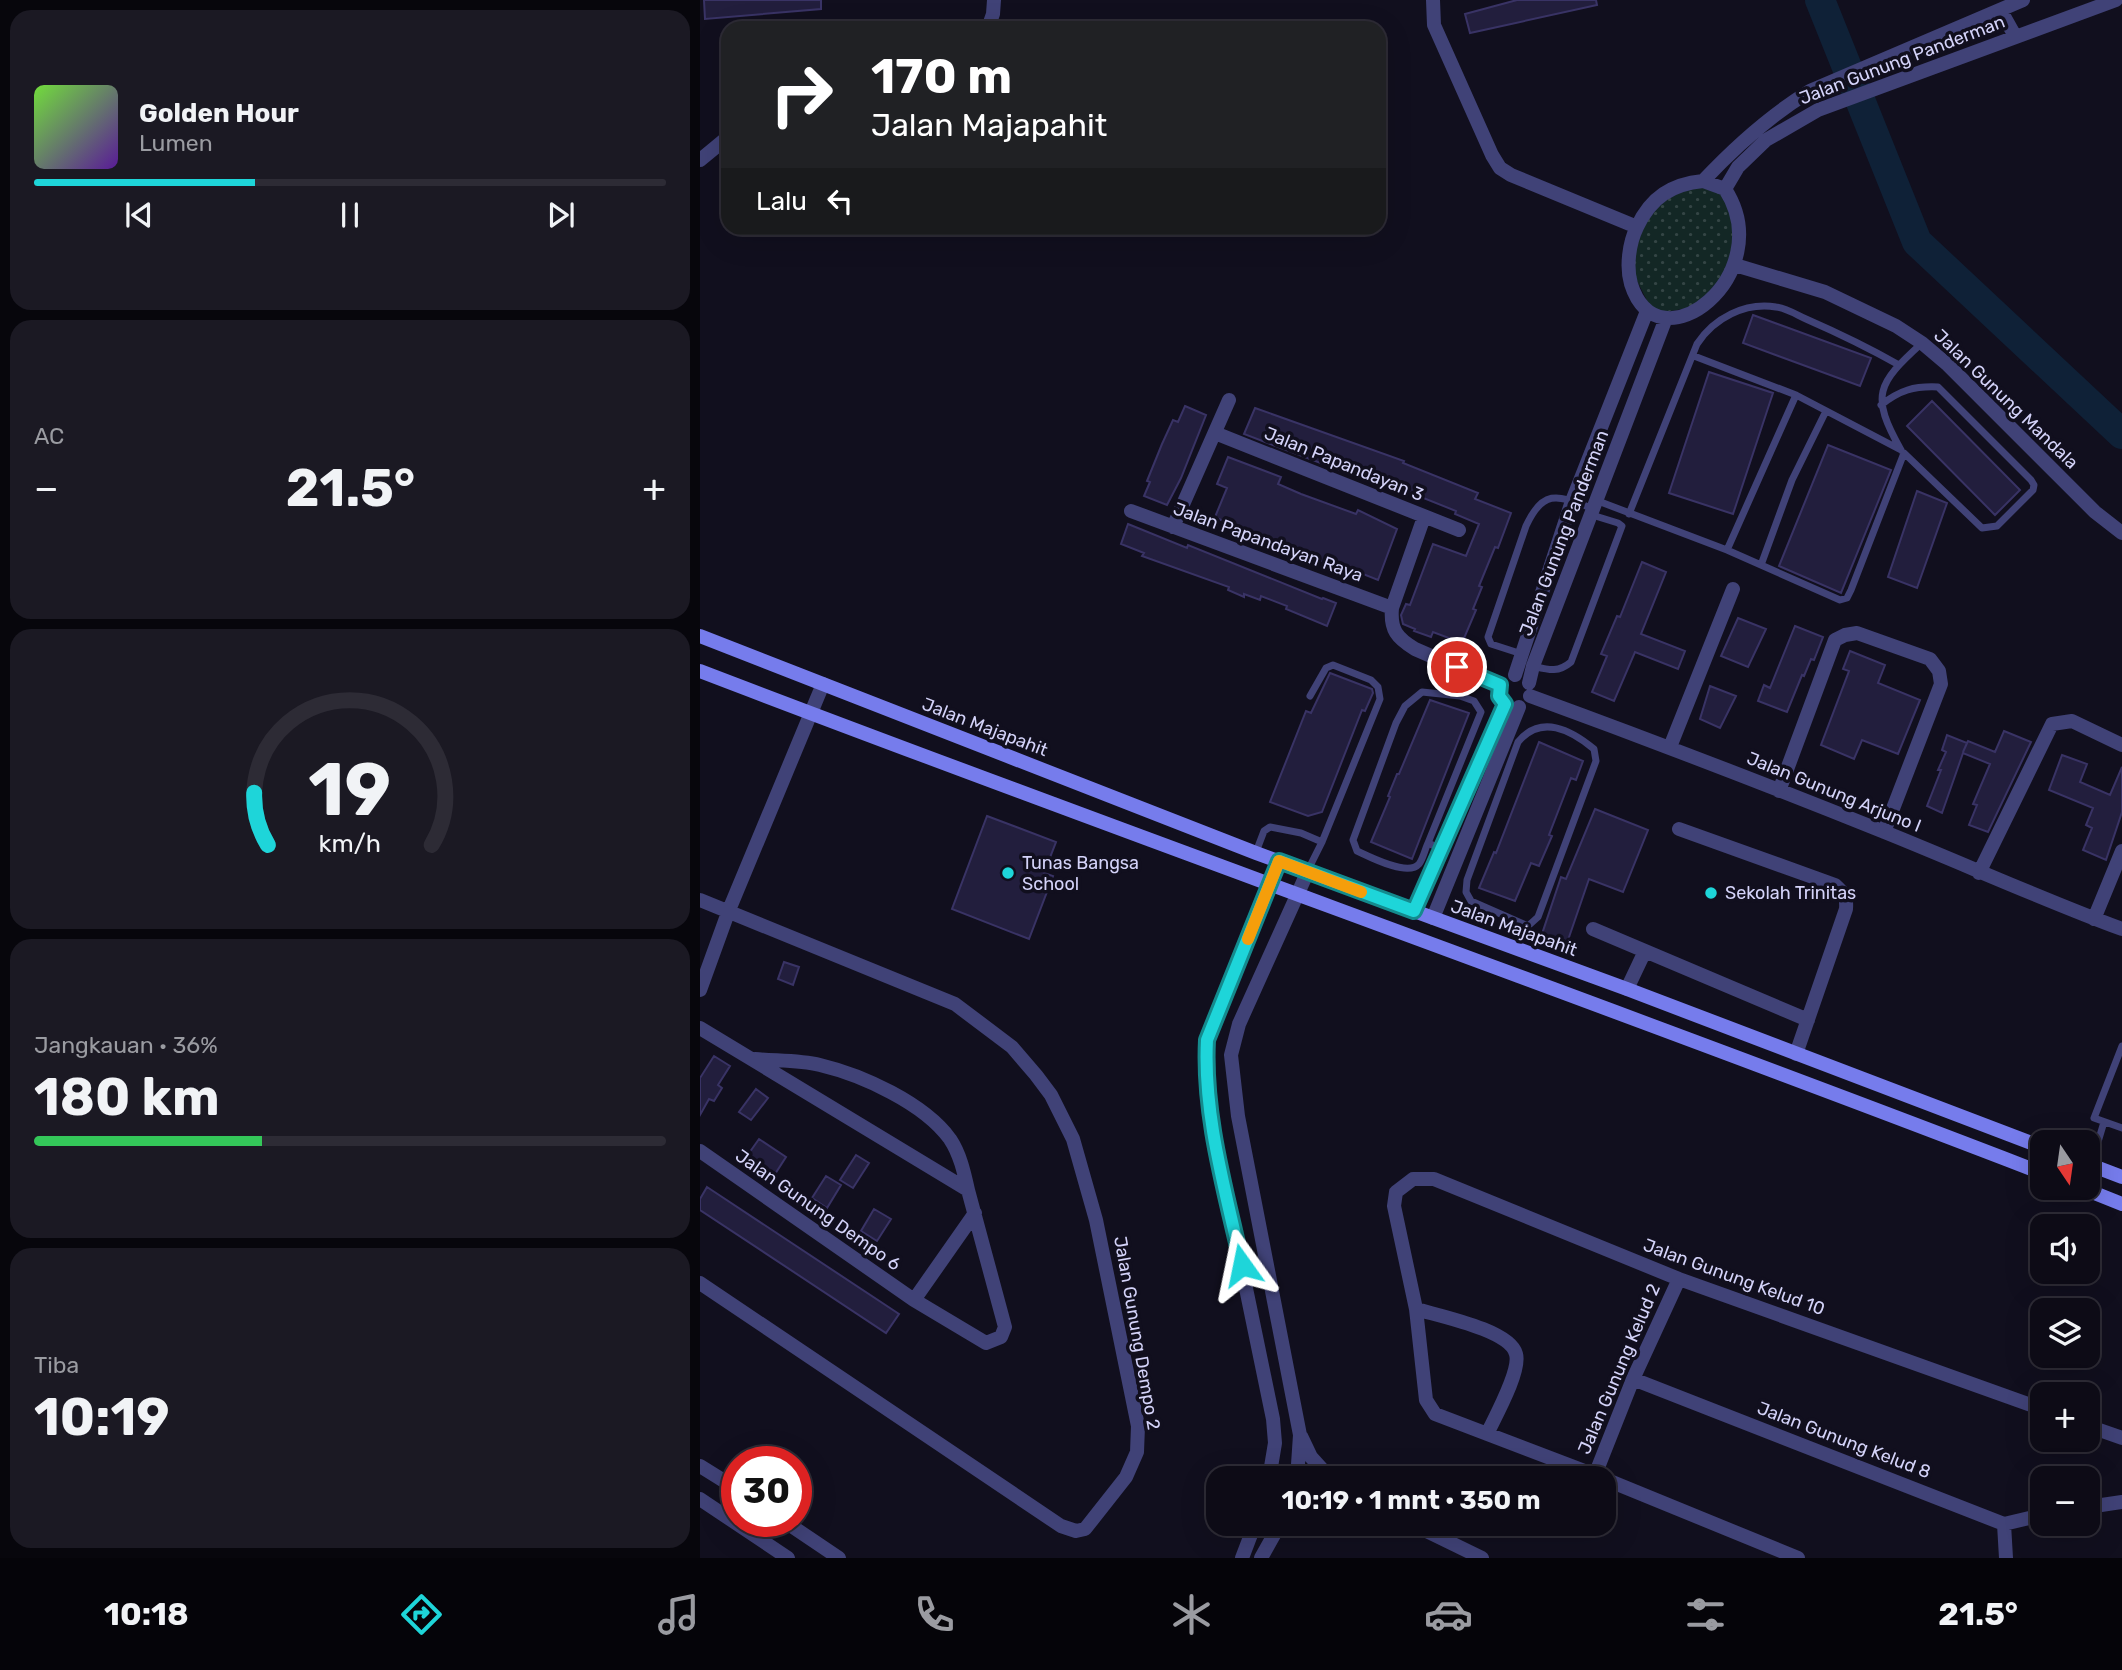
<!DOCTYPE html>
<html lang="id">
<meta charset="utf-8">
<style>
:root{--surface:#0d0b16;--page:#1b1923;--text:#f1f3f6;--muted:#9a9ba1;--line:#2d2b35;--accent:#1ed5d9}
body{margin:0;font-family:Rubik,sans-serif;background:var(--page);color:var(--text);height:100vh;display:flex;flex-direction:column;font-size:26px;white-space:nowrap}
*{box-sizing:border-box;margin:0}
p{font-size:23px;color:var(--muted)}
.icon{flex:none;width:38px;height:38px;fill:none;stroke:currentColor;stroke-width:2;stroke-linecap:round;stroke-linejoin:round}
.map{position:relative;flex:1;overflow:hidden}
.panel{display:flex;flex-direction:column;gap:10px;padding:10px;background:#07060c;width:700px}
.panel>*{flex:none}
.guide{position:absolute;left:21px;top:21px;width:665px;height:214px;border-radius:21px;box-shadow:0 7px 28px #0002,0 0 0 2px var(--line);background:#202124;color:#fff;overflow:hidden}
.needle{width:46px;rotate:167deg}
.fabs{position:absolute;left:1330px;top:1130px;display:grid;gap:14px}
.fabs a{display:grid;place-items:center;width:70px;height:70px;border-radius:14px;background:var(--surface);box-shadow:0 7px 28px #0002,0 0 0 2px var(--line);font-size:35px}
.speed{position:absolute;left:21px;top:1446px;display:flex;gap:14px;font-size:35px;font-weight:700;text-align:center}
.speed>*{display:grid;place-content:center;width:91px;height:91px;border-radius:50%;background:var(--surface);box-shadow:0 7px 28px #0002,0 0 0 2px var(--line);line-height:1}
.speed .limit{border:10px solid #d22;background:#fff;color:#111}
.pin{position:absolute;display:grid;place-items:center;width:60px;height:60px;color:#fff;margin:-30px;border:4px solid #fff;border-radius:50%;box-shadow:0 2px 7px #0007}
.me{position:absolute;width:77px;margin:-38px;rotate:348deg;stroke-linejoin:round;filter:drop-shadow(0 0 5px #0008)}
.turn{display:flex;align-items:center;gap:24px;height:147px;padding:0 35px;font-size:32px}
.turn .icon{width:91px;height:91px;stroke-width:2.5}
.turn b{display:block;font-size:49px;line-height:60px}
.then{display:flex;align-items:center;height:66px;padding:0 35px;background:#0003;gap:14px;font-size:26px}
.big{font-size:52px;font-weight:700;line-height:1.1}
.panel .card{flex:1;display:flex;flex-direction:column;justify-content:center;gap:10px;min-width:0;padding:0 24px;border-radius:21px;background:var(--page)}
.panel .dial{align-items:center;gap:0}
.dial svg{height:182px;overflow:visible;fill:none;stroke:var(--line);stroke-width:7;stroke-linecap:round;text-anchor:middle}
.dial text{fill:var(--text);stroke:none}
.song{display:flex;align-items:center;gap:21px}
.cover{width:84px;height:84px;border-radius:10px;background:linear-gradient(135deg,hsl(100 70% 55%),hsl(270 70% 35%))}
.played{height:7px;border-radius:4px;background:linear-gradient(90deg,var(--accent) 35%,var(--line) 35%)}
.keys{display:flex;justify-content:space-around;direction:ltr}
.heat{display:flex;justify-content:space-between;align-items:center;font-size:38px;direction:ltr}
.charge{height:10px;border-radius:5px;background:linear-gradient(90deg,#34c759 36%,var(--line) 0)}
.trip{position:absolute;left:506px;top:1466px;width:410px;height:70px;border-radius:21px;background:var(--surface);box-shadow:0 7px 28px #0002,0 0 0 2px var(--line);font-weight:700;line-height:70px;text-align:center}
.menu{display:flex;height:112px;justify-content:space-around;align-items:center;background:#050409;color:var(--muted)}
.menu .icon{width:49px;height:49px}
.menu .selected{color:var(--accent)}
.menu b{font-size:32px;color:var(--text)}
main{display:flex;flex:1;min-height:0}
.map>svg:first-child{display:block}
.grass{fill:url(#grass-dots)}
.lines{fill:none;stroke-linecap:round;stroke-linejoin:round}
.river{stroke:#0f2137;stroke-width:30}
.building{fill:#221e3d;stroke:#393365;stroke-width:2}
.lane{stroke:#404277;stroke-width:7}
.street{stroke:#404277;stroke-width:14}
.secondary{stroke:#767cec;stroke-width:14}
.route-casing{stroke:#148a8d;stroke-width:18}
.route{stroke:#1ed5d9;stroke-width:12}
.slow{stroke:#f59e0b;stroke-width:12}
.poi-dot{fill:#1ed5d9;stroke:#110f1e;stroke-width:2.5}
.labels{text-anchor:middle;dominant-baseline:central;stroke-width:7;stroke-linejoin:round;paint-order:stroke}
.street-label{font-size:18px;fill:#d4d3f9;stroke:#110f1e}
.poi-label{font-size:18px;fill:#d4d3f9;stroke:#110f1e;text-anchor:start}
</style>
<main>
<section class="panel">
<div class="card">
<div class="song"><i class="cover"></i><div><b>Golden Hour</b><p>Lumen</p></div></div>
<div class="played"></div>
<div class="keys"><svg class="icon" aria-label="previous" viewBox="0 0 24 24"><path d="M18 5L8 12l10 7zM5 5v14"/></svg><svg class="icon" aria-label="pause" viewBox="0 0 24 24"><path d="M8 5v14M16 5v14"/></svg><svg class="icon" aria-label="next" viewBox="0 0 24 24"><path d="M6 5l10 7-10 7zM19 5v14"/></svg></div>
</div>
<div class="card"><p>AC</p>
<div class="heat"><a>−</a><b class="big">21.5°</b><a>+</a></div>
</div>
<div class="card dial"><svg viewBox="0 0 100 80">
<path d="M14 69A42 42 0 1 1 86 69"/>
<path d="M14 69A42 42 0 0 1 8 46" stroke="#1ed5d9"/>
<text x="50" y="56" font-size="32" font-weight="700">19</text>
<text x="50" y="72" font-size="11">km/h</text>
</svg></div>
<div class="card"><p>Jangkauan · 36%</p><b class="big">180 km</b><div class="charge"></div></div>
<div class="card"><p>Tiba</p><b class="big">10:19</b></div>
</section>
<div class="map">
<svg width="1422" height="1558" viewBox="0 0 1422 1558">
<defs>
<pattern id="grass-dots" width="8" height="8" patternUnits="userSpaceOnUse" patternTransform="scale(1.75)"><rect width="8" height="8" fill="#132725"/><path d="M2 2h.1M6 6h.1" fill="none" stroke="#344545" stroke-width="1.8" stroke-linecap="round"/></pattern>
</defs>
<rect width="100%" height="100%" fill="#110f1e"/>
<path class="grass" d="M979,186l45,4 14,36 -6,38 -33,42 -45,8 -22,-43 6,-44z"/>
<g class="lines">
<path class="river" d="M1120,0l97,242 205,192"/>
</g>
<path class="building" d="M4,0h117v9l-116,10z
M817,0h79l1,5 -127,28 -5,-19z
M1053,315l118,43 -11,28 -117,-43z
M1009,372l64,21 -40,121 -64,-21z
M1232,401l88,89 -25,25 -88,-89z
M485,406l21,9 -25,63 -14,27 -23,-9 6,-14 -3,-1 15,-37 11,-24 5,2z
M555,408l149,53 -1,2 75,30 -3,6 36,14 -13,35 -3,-1 -16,39 3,1 -9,22 3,1 -14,33 -29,-11 -2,5 -17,-6 1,-2 -12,-5 -2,-9 5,-11 4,1 23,-61 33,12 13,-32 -24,-10 1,-3 -115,-46 -2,5 -95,-36z
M1128,445l63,25 -50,123 -62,-27z
M528,457l53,20 -3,7 23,10 55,20 2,-4 39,19 -19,51 -40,-16 -1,3 -59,-23 -1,4 -33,-13 1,-3 -30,-15 12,-29 -10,-4z
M1217,491l30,12 -30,85 -29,-11z
M428,524l59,24 1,-3 134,54 1,-1 13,5 -9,23 -41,-17 1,-3 -26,-10 -1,4 -16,-6v3l-16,-7 1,-3 -87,-31 2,-3 -23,-9z
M942,562l24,10 -25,62 44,17 -7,18 -43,-17 -21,49 -22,-9 15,-36 -6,-2 16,-38 3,1z
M1038,618l28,11 -18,38 -27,-11z
M1095,626l28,11 -9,23 -3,-1 -7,17 -2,-1 -15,37 -29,-11 6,-16 6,3z
M1150,651l35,14 -7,18 42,17 -22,54 -36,-14 -8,19 -33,-14 28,-74 -6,-2z
M630,673l42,16 1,4 -8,18 -3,-1 -40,102 -14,4 -38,-14 36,-91 5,2z
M1010,686l26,10 -16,32 -20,-9z
M730,700l39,13 -57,146 -41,-17 19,-45 -2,-1 9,-22h2z
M1304,731l27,11 -43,90 -19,-7 8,-20 -4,-1 17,-40 -27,-11 -21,60 -15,-7 14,-36h-3l8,-18 -4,-2 5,-15 20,8 -4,9 5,-11 27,11z
M839,742l44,19 -7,19 -5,-2 -22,57 3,1 -13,30 -8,-3 -16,38 -36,-13 15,-36 2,1z
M1362,755l25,9 -7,18 30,13 12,-28v45l-16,48 -23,-10 9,-22 -6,-3 7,-17 -44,-18z
M895,809l53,21 -25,62 -34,-13 -22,64 -25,-9 19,-57 5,2z
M287,816l69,26 -12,31 9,3 -24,63 -77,-30z
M84,962l15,5 -6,18 -15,-6z
M14,1056l16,10 -12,19 4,3 -8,13 -5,-2 -9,16v-37z
M56,1089l12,9 -17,22 -12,-8z
M59,1139l27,18 -11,17 -28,-18z
M156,1155l13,8 -16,25 -13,-8z
M126,1176l15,9 -14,23 -15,-10z
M7,1187l192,127 -13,19 -186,-123v-11z
M174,1209l17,10 -14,22 -16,-10z"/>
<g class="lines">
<path class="lane" d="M994,356l102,39 105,55
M1201,450c-31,-55 -24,-66 21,-107
M898,501l129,49 113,50 7,-2 4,-8 53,-137 78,75 15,-2 36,-36 1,-5 -3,-5 -93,-93c-24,-1 -38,3 -57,18
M929,514l68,-170c17,-26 48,-42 79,-37 10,1 21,8 30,12 32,14 63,29 93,46
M1027,550l69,-155
M1061,565l31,-85 34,-69
M822,654l-31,-10 -3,-7 38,-111c18,-39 33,-30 68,-17
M833,666c16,4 25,7 38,-4l51,-136 -4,-3 -26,-8
M728,843c-3,6 -5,16 -9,21 -11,13 -49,-7 -62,-13l-4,-11 43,-117 9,-17 17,-14 38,4 14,5 7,11 -53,131 13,6
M556,852l8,-21 6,-4 31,6 21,9 58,-143 -2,-12 -7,-7 -38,-15 -7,3 -16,28
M608,870l14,-28
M816,949l12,-23 10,-9 58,-156 -2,-12c-23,-19 -53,-35 -76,-7l-51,138 -1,12 5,9 57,25
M1422,1046l-28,72 28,10
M1391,1165l13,-43"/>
<path class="street" d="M733,0l1,25 58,130 8,13 11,7 126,52
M1301,11l14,25
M288,28l5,-14 1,-14
M0,160l28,-23
M1003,181l22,8c55,85 -67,182 -94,95 -5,-17 -2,-41 6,-57 14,-30 35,-43 66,-46z
M1003,181c33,-35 66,-65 107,-90l213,-91
M1025,189l13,-22 28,-27 52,-30 298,-110
M1035,265l90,27 71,34 26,17 26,22 147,147 27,21
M515,433l244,97
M431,511l261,97
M724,517l-32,91c-2,22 5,30 23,41l85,37
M473,527l56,-127
M815,675l57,-174 75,-190
M829,683l4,-17 133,-348
M830,696c118,43 235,88 352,135 80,32 159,68 240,98
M970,747l63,-158
M1079,791l56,-151 10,-5 12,-2 73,26 9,12 2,13 -57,148
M979,829l156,56c9,8 12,12 11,24l-50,145
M1279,873l73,-149 20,-3 50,24
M0,900l255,104 57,43 24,28 15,20 22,44 23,81 42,206 -1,26 -11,25 -41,52 -9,2 -15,-5 -361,-243
M714,911l91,-207
M733,918l86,-211
M1394,919l28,-68
M893,929l52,22 -18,38
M945,951l163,69
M0,990l29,-80 94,-226
M0,1028l268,162 37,137 -4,10 -15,6 -72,-43 -214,-149
M55,1059c21,2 44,1 65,6 42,10 104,38 130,74 10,15 14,33 18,51
M214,1300l61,-87
M716,1309c23,7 94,21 100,45 5,17 -21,63 -29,80
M933,1379l371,145 38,-9
M1388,1426l34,12
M601,1436l10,21 20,22
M0,1466l37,23
M895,1475l38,-96 46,-100
M569,1479l6,-36 -2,-24 -63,-305 -5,-47 2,-27 72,-179
M597,1479l3,-44 -62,-319 -7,-61 8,-31 69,-153
M0,1499l88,59
M1388,1507l34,-5
M84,1521l55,37
M712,1524l70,34
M1304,1524l2,34
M542,1558l13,-34
M561,1558l19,-34
M1098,1558l-203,-83 -160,-61 -9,-14 -10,-91 -22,-103 2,-14 17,-13h21l245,100 363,130"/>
<path class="secondary" d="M0,636l556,217 371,136 415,158
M0,671c446,171 897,330 1342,502
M1388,1164l34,13
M1382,1188l40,16"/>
</g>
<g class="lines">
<g class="route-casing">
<path id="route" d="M542,1265c-16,-73 -39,-149 -35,-225l72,-179 135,50 91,-207 -6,-8 1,-11 -43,-18"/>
</g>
<use href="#route" class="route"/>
<path class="slow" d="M548,939l31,-78 82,31"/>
</g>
<g class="poi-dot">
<circle cx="308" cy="873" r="7"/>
<circle cx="1011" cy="893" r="7"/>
</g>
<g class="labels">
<g class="street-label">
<text transform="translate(1202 60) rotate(-21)">Jalan Gunung Panderman</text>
<text transform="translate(1306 399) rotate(44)">Jalan Gunung Mandala</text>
<text transform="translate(644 464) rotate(22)">Jalan Papandayan 3</text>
<text transform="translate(864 533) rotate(-69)">Jalan Gunung Panderman</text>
<text transform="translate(568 542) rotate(20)">Jalan Papandayan Raya</text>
<text transform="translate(285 727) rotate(21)">Jalan Majapahit</text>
<text transform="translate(1134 792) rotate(22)">Jalan Gunung Arjuno I</text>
<text transform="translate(814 928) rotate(20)">Jalan Majapahit</text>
<text transform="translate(118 1210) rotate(35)">Jalan Gunung Dempo 6</text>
<text transform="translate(1034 1277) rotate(20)">Jalan Gunung Kelud 10</text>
<text transform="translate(437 1333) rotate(80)">Jalan Gunung Dempo 2</text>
<text transform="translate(919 1369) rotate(-67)">Jalan Gunung Kelud 2</text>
<text transform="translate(1144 1440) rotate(21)">Jalan Gunung Kelud 8</text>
</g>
<g class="poi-label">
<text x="322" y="863">Tunas Bangsa<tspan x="322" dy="21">School</tspan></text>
<text x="1025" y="893">Sekolah Trinitas</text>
</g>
</g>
</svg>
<div class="fabs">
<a><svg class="needle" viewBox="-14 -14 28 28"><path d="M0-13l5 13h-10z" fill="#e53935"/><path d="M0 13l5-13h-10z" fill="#9a9ba1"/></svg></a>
<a><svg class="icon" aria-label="sound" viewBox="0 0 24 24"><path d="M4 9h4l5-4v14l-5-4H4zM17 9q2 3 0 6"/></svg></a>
<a><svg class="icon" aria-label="layers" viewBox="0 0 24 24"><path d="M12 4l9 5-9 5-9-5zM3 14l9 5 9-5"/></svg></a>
<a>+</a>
<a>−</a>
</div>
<div class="speed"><div class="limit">30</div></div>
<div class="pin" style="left:757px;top:667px;background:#d93025"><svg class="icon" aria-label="arrive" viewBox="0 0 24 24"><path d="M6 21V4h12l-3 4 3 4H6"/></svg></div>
<svg class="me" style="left:542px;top:1265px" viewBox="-20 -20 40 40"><path d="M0-17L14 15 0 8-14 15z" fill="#1ed5d9" stroke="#fff" stroke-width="4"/></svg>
<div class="trip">10:19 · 1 mnt · 350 m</div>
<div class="guide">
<div class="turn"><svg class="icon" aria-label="right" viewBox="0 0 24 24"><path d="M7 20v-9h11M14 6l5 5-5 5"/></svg><div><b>170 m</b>Jalan Majapahit</div></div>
<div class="then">Lalu<svg class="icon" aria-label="left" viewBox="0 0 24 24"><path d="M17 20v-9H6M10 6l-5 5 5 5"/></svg></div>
</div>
</div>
</main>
<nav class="menu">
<b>10:18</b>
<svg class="icon selected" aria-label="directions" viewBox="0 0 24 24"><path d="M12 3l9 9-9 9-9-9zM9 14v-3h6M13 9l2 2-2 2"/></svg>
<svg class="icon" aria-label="music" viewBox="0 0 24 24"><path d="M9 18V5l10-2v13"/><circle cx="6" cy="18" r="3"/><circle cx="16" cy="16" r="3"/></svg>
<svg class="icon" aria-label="phone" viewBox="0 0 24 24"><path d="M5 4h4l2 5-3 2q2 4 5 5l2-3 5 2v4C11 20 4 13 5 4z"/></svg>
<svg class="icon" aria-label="climate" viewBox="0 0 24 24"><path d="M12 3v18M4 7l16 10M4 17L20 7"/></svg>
<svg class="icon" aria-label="car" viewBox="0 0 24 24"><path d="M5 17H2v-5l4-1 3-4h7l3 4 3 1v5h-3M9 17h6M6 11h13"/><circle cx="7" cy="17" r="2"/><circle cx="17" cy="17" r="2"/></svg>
<svg class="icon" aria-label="filters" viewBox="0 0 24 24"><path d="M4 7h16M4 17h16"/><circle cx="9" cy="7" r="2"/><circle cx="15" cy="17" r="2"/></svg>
<b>21.5°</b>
</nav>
